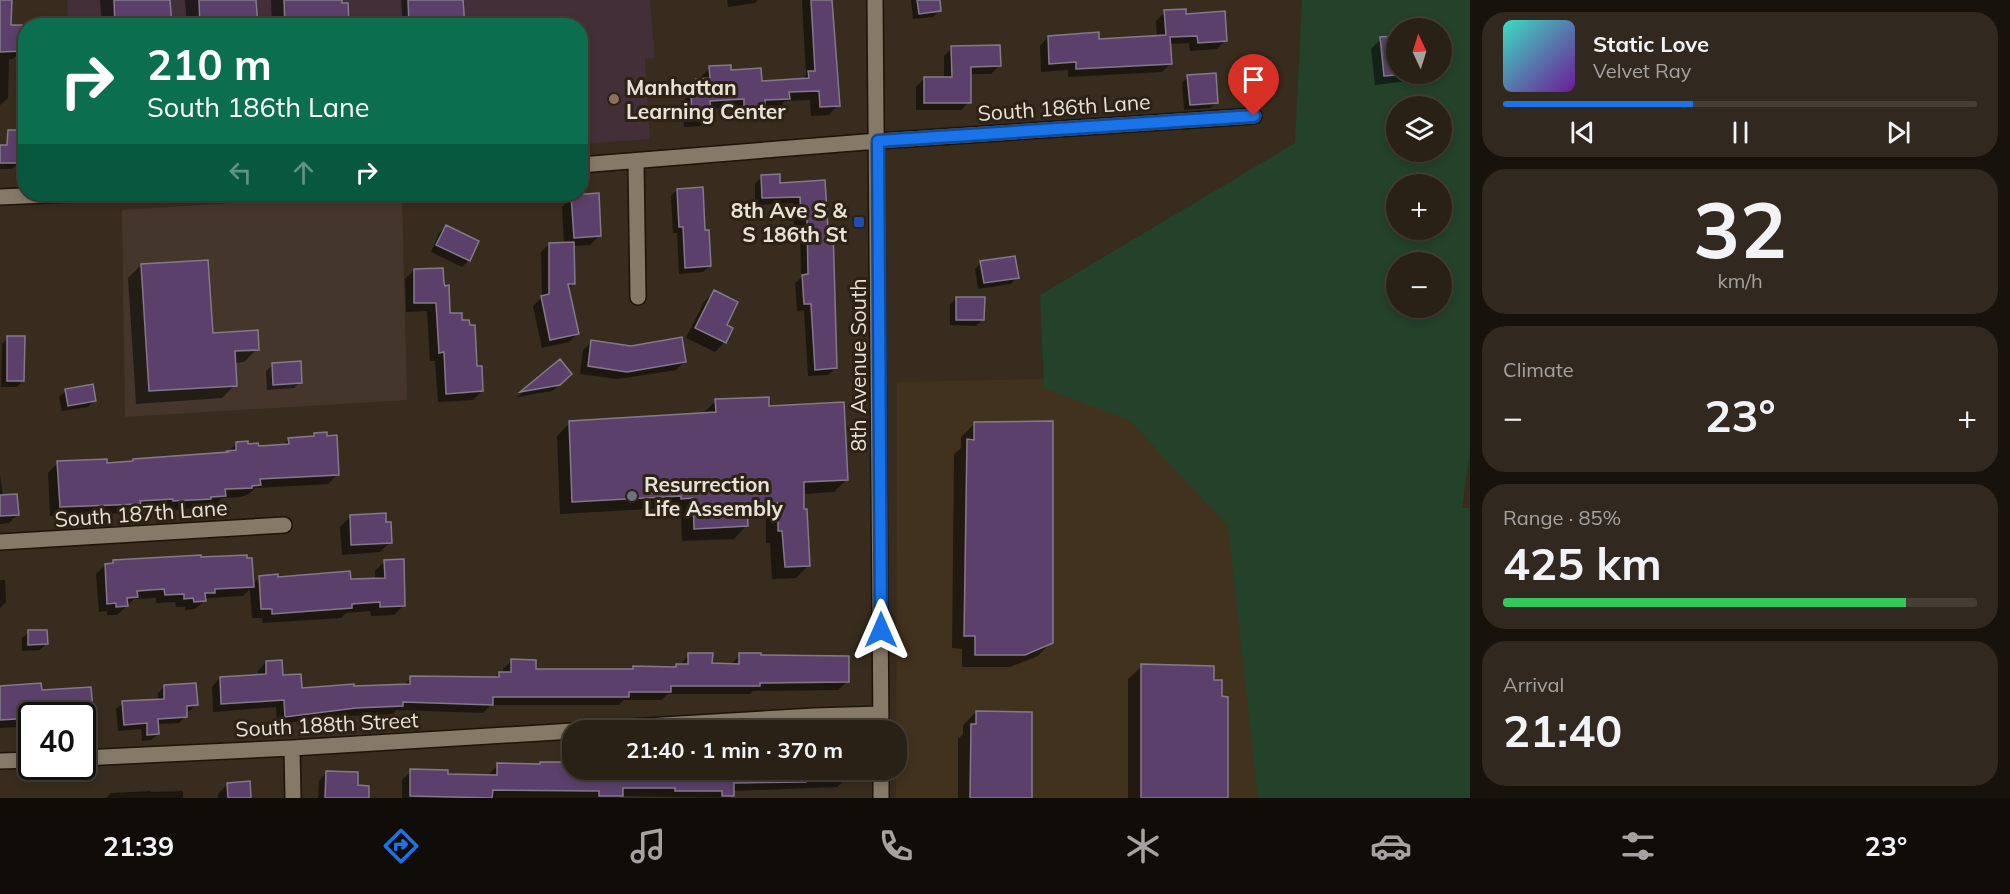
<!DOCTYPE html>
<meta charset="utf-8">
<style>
:root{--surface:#292116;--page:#31291f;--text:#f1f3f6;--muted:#a5a3a1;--line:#453e35;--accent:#1a73e8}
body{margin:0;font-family:Mulish,sans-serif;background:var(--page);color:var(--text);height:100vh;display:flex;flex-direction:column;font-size:22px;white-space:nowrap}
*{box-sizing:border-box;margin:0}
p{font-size:20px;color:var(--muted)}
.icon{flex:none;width:33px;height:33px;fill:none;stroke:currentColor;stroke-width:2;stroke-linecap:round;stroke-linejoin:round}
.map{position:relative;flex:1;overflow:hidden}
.details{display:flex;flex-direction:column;gap:12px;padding:12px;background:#17120c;width:540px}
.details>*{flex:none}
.banner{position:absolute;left:18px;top:18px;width:570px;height:183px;border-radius:24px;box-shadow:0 3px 9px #0003,0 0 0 2px var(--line);background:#0b6e4f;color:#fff;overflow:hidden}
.needle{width:39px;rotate:356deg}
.buttons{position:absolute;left:1386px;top:18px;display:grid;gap:12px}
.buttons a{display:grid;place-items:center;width:66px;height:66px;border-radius:50%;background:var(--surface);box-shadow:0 3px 9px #0003,0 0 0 2px var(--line);font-size:30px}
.speed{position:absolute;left:18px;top:702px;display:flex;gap:12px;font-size:30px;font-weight:700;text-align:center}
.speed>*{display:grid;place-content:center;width:78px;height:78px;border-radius:50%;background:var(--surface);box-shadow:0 3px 9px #0003,0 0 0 2px var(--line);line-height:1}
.speed .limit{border:3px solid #111;border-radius:9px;background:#fff;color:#111}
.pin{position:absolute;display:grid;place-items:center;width:51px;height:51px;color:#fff;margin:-62px -26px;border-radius:50% 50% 50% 0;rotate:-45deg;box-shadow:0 0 6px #0007}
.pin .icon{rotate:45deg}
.me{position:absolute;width:66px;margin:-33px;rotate:0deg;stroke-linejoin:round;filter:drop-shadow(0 0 4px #0008)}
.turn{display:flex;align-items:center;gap:21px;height:126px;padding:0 30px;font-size:27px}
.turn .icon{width:78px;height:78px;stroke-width:2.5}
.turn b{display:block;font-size:42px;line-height:51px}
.lanes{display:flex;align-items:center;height:57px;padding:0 30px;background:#0003;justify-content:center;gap:30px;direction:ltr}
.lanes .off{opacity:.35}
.big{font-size:45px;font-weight:700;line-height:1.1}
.details .widget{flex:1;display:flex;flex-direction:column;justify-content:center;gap:9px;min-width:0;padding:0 21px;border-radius:24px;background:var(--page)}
.details .dial{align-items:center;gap:0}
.dial b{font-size:78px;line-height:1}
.song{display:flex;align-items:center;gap:18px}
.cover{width:72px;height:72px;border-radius:9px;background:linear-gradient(135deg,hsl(170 70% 55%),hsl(280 70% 35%))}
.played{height:6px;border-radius:3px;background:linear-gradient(90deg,var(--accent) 40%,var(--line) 40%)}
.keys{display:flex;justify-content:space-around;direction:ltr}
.heat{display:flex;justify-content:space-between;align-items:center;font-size:33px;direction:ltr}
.charge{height:9px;border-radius:4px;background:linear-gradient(90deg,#34c759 85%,var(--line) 0)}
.trip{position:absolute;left:562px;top:720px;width:345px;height:60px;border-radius:24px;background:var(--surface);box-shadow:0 3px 9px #0003,0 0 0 2px var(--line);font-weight:700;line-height:60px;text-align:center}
.tabs{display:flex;height:96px;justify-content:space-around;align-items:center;background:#100d09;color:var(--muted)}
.tabs .icon{width:42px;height:42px}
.tabs .selected{color:var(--accent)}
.tabs b{font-size:27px;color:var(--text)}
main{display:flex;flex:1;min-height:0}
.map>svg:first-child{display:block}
.commercial{fill:#44362a}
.built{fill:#41321e}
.education{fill:#422f37}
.green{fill:#24412a;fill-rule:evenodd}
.shadow{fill:#0007;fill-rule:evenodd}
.building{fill:#5a406a;stroke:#84798b;stroke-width:1.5}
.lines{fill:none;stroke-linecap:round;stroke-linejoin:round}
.minor-casing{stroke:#1e1407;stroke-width:18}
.minor{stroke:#857968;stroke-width:15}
.route-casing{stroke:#114b97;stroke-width:15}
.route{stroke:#1a73e8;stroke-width:10}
.education-dot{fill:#8d6e63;stroke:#2d2214;stroke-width:2}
.transit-dot{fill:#1a4fb4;stroke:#2d2214;stroke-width:2}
.worship-dot{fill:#6b7280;stroke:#2d2214;stroke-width:2}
.labels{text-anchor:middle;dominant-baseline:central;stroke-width:6;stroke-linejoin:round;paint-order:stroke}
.poi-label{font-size:21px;font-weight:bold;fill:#e8e1d8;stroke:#2d2214;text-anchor:start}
.street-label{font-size:21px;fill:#e8e1d8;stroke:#2d2214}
</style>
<main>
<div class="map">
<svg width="1470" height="798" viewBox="0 0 1470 798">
<rect width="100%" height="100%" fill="#372c1e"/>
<path class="commercial" d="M374,194h28l5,206 -282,17 -3,-207z"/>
<path class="built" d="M1084,378l155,123 41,297h-384l1,-416z"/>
<path class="education" d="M67,0h583l5,58 -10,1 5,80 -69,5 -1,-118 -512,-1z"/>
<path class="green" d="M1302,0h168v452l-8,56h8v290h-212l-30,-272 -98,-105 -86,-33 -4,-93 255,-152zM1396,28h46v46h-46zM1396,106h46v46h-46zM1396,184h46v46h-46zM1396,262h46v46h-46z"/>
<path class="shadow" d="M0,0h11l-2,27 12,24 -8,8h-4l-1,39 -8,7z
M100,0h69l2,26h-69z
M185,0h70l1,26h-69z
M271,0h69l8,22 -4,4h-72z
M401,0h61l1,26h-60z
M727,0h31l-3,3 -27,4z
M802,0h29l7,105 -9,10 -18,1 -1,-16 -25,1 -6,7 -18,1 -7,7h-18l-1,-9 -26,2v8l-9,9 -16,1 -2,-23 6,-10v-4l9,-10h4v-3l9,-9 20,4 31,10 40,-2 5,-5z
M911,0h27l1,11 -6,6 -20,2z
M1165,12l19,3 41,25 -8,9 -27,2 -1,-8 -20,1 2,19 -9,9 -94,5v-7l-27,2 -1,-26 8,-9 50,4 59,-4 -1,-16z
M1396,37v37h20l-7,7 -34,4 -4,-36 10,-10z
M952,48l47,18 -8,8h-22v28l-8,8h-45v-23l9,-9h19v-22z
M1188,77l29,25 -7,6 -26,2 -2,-27z
M0,146l18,17 -6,6h-12z
M762,176l17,8 45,-3 12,187 -8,7 -20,1 -4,-66 -7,1 -2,-28 6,-5 -1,-53h-6l-1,-22 -38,2v-21z
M677,190l33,76 -7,6 -24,2 -2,-41h-4l-2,-37z
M572,197l28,38 -10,10 -17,1v37l-5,6 9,45 -8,8 -27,6 -9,-42 9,-9 -1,-45 8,-8h15l-2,-37z
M446,227l31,15 -9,19 -6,6 -31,-15 8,-19z
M981,263l36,14 -6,7 -33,5 -3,-20z
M141,265l70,70 46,14 -13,13 -10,1 1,22 -13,13 -86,6 -8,-126z
M414,270l34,45 28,53 6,23 -9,9 -35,2 -3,-41h-5l-3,-50 -21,1 -1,-33z
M714,292l11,34v16l-10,10 -29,-14 18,-36z
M956,298l27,21 -7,7 -26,-1v-20z
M8,338l15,42 -6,7h-16l1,-43z
M592,342l92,20 -8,8 -58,9 -38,-5 3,-24z
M560,361l4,20 -12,10 -35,6z
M273,365l28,17 -7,6 -27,2 -1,-19z
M66,391l28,9 -6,7 -26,4 -3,-14z
M716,401l52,6 79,72 -13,13 -31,2 6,71 -13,13 -24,1 -2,-36h-4v-28l-20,1v10l-12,13 -52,2 -1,-30h-12l-1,-3 -108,6 -3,-78 13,-13 133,-10z
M974,424l77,218 -13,14 -28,11h-48v-18l-10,-1 2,-194 7,-6v-11z
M314,434l24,40 -10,10 -73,4 -6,6 -8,3 -19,1 -8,8 -50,5v-3l-32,2 -3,3 -79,3 -2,-43 10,-10 48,1 25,-1 3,-3 92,-6 10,-10 21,4 25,-2 7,-7 22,-1zM254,486l-3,3 -33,2v-3z
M0,475l3,21 14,19 -8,8 -9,1z
M350,517l40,25 -10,10 -38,3 -2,-28z
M114,561l138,24 8,-8 89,4 26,-1v-9l10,-10 19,44 -10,10 -23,1 -1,-5 -24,2 -5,5 -78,5 -1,-5h-10l-2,-29 -7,7 -35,2 -13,11 -10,1v-3h-9l-1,-5 -19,1v-5l-22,1 -17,16h-10v-4l-8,1 -3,-38 10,-9h4z
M0,580h5l1,22 -6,6z
M29,632l17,12 -6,6 -18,1v-13z
M689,655l22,10h20l9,-10 107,27 -9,8 -85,1 -3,3h-82l-7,6h-37l-5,5h-128l-8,8 -87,-3 -3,4 -46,2 -70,8 -1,-17 -63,5 -1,-25 8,-9 38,-2v-5l8,-9 15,14 20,14 102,-5 8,-7 83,1 5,-6h4v-4l9,-8 22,9 97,1 3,-3h40l6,-3z
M1142,666l71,16 13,116h-98v-119z
M164,687l32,17 -6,7h-4v5l-7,7 -22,1 1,10 -7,6 -9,1 -1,-12 -23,2 -2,-22 7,-6 35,-2v-8z
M40,692l51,17 -7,7 1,8 -3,2v-10h-50v10l-32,2v-29z
M976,712l55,86h-73v-59l5,-5v-9z
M573,764v6h273v9l-9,8 -104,4v4l-3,3 -109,-2 -2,2h-217v-18l9,-9 36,5 42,1v-3l9,-9z
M326,773l31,14 10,11h-49l1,-17z
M228,784l22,14h-32v-4z
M151,791v1l32,-1v7h-77l5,-5z"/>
<path class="building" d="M0,0h12l-1,25h11l1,26 -23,1z
M114,0h56l2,26h-57z
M199,0h57l2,26h-58z
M284,0h58v3h6l1,19 -12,1v3h-52z
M408,0h55l2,26h-56z
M811,0h21l8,106 -20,1 -1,-16 -30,1 1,7 -25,1v7l-21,1v-9l-34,2 1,16 -19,1 -1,-25 6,-10 -1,-4 14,-1 -1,-12 22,-1v5l30,-2 1,13 47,-3 -1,-7h7z
M917,0h23l1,11 -22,3z
M1186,9v5l39,-3 2,30 -29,2 -1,-7 -27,1 2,27 -96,5v-7l-27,2 -1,-28 51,-4v7l67,-4 -2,-25z
M1396,36v39l-12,1 -4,-39z
M1000,45l1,21 -30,1v36h-47v-26h28l-1,-31z
M1216,73l2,30 -28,2 -3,-30z
M8,130h18v15h-6v18h-20v-18h7z
M780,174v9l45,-3 3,48h5l4,140 -22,2 -4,-66h-7l-2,-29 6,-1 -1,-56 -6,1 -1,-22 -38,1 -1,-23z
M703,187l2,43h4l2,36 -26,2 -2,-41h-4l-2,-38z
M599,193l2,43 -27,2 -3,-43z
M446,225l33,16 -9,20 -34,-16z
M574,242l1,42h-7l11,50 -29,6 -9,-44 8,-2v-51z
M1015,256l4,22 -35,5 -4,-22z
M208,260l5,73 45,-3 1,20 -24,1 2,35 -88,5 -8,-127z
M443,268l1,15 1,3 4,-1 1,28h12v7h7l1,5h5l2,41h5l1,25 -37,3 -2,-42 -5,1 -3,-50h-22v-34z
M714,290l24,12 -11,23 6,3 -7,15 -31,-15z
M956,297h29l-1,23h-28z
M7,336h18l-1,45h-17z
M682,337l4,25 -59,10 -39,-6 3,-26 40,6z
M560,359l12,15 -12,11 -40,7z
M301,361l1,22 -29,2 -1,-22z
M93,384l3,17 -28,5 -3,-17z
M769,397v9l75,-4 4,78 -44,2v27h3l3,57 -25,1 -3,-36h-4v-28l-31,2 1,21 -54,3 -1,-31 -12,1v-3l-109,6 -3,-81 147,-9 -1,-13z
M1053,421v222l-28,12h-50v-19h-11l3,-197 7,1v-18z
M327,432v4l10,-1 2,40 -79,4 1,6 -9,1v2l-27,1 1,7 -15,1v2l-38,2v-2l-33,2 1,3 -81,3 -3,-46 50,-2v4l26,-2v-2l95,-7 -1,-1 9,-1v-8l12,-1v3l10,-1 1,3 30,-2 -1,-6 26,-2v-3z
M17,494l2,21 -19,1v-21z
M386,513v9h5l1,21 -41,2 -1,-30z
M201,555v2l46,-2v3h5l2,29 -39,2v4h-10l1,8 -12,1 -1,-4 -9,1v-5l-19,1 -1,-6 -27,2 1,6 -11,1 1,8 -12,1v-4l-9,1 -2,-40 8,-1v-3z
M404,559l1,47 -25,1v-5l-28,2v4l-80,6v-5h-11l-2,-33 19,-2v3l72,-6 1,8 34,-1 -1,-18z
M28,630h19l1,14 -20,1z
M688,653h25l-1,10 27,1v-11h22v2l88,1v26l-89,1v3h-89v6h-42v5h-136v8l-90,-3v4l-47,2 -71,9 -1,-17 -63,4 -1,-27 46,-3v-13l16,-1 1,15 18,-1 1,14 52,-4v2l56,-2v-8l89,1v-5h12v-13l25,1v9h97v-3l43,1v-3h12z
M1141,664l73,2v14h8v16l6,1v101h-87z
M41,683l1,7 49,-3 2,23 -8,1 1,5h-54v2l-32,2v-34z
M196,683l2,22 -11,1v11l-29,2 1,15 -12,1v-12l-23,2 -2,-24 42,-2v-14z
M976,711l56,1v86h-62l1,-74h5z
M540,762h33v8h233v12l-72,1v13h-12v-5h-47v-3h-52v8h-24v-5l-106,-1 -1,8 -82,-2v-27l38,1v4l49,1v-12l43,1z
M326,771l32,1v13l11,1v12h-44z
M250,781l1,17h-23l-1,-15z"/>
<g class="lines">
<g class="minor-casing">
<path id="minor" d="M875,0l6,730
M636,161l2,136
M580,165l298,-24 376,-25
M0,197l68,-3
M0,542l284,-17
M579,730l235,-14 67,-2
M292,748l1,50
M82,758l210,-10 281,-17
M0,761l32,-1
M881,770v28"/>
</g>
<use href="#minor" class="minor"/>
</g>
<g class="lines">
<g class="route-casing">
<path id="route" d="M881,630l-3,-489 376,-25"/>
</g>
<use href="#route" class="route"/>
</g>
<circle class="education-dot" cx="614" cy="99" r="6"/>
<rect class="transit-dot" x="853" y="216" width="12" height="12" rx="3"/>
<circle class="worship-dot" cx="632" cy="496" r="6"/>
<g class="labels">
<g class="poi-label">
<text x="626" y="87">Manhattan<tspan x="626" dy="24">Learning Center</tspan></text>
<text x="847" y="210" text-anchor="end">8th Ave S &amp;<tspan x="847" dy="24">S 186th St</tspan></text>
<text x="644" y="484">Resurrection<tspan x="644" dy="24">Life Assembly</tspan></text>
</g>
<g class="street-label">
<text transform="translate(1064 107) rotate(-4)">South 186th Lane</text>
<text transform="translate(858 365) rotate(-90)">8th Avenue South</text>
<text transform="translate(141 513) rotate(-4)">South 187th Lane</text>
<text transform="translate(327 724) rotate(-3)">South 188th Street</text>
</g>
</g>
</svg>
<div class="buttons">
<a><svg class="needle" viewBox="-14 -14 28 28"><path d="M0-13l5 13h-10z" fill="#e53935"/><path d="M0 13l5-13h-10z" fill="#a5a3a1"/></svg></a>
<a><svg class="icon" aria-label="layers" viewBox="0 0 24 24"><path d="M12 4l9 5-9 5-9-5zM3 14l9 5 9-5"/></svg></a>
<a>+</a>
<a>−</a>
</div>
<div class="speed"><div class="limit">40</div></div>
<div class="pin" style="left:1254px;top:116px;background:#d93025"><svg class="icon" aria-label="arrive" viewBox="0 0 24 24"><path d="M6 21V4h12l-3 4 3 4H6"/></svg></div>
<svg class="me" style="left:881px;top:630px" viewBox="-20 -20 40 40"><path d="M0-17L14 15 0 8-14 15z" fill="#1a73e8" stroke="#fff" stroke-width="4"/></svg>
<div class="trip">21:40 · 1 min · 370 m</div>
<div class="banner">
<div class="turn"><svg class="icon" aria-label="right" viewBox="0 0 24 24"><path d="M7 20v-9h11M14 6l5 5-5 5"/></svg><div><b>210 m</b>South 186th Lane</div></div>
<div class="lanes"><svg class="icon off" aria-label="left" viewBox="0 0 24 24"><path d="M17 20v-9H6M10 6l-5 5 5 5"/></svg><svg class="icon off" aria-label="ahead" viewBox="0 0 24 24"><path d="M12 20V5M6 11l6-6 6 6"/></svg><svg class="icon" aria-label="right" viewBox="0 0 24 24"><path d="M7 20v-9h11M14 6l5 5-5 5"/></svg></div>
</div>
</div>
<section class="details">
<div class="widget">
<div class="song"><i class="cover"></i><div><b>Static Love</b><p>Velvet Ray</p></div></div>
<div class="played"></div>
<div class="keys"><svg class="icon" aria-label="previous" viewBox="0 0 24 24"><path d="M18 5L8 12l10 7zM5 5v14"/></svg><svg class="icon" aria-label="pause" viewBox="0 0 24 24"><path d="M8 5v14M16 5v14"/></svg><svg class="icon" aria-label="next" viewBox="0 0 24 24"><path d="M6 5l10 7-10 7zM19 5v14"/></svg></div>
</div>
<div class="widget dial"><b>32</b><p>km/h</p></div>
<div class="widget"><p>Climate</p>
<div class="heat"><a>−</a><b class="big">23°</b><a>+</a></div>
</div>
<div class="widget"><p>Range · 85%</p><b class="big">425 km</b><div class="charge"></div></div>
<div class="widget"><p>Arrival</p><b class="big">21:40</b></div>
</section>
</main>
<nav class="tabs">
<b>21:39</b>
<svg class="icon selected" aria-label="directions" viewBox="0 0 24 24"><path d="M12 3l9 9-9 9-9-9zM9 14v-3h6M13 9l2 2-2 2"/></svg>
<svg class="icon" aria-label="music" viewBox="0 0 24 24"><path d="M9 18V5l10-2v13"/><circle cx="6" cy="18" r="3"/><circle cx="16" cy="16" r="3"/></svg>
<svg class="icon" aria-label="phone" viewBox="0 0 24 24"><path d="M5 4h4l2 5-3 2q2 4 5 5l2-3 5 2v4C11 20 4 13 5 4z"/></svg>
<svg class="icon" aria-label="climate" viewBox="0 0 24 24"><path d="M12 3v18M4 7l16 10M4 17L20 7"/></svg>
<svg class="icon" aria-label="car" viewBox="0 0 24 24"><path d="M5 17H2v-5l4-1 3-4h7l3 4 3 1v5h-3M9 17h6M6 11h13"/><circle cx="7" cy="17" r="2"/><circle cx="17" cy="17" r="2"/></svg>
<svg class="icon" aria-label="filters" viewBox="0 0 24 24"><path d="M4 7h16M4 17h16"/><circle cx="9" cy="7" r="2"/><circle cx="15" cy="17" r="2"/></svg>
<b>23°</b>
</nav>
